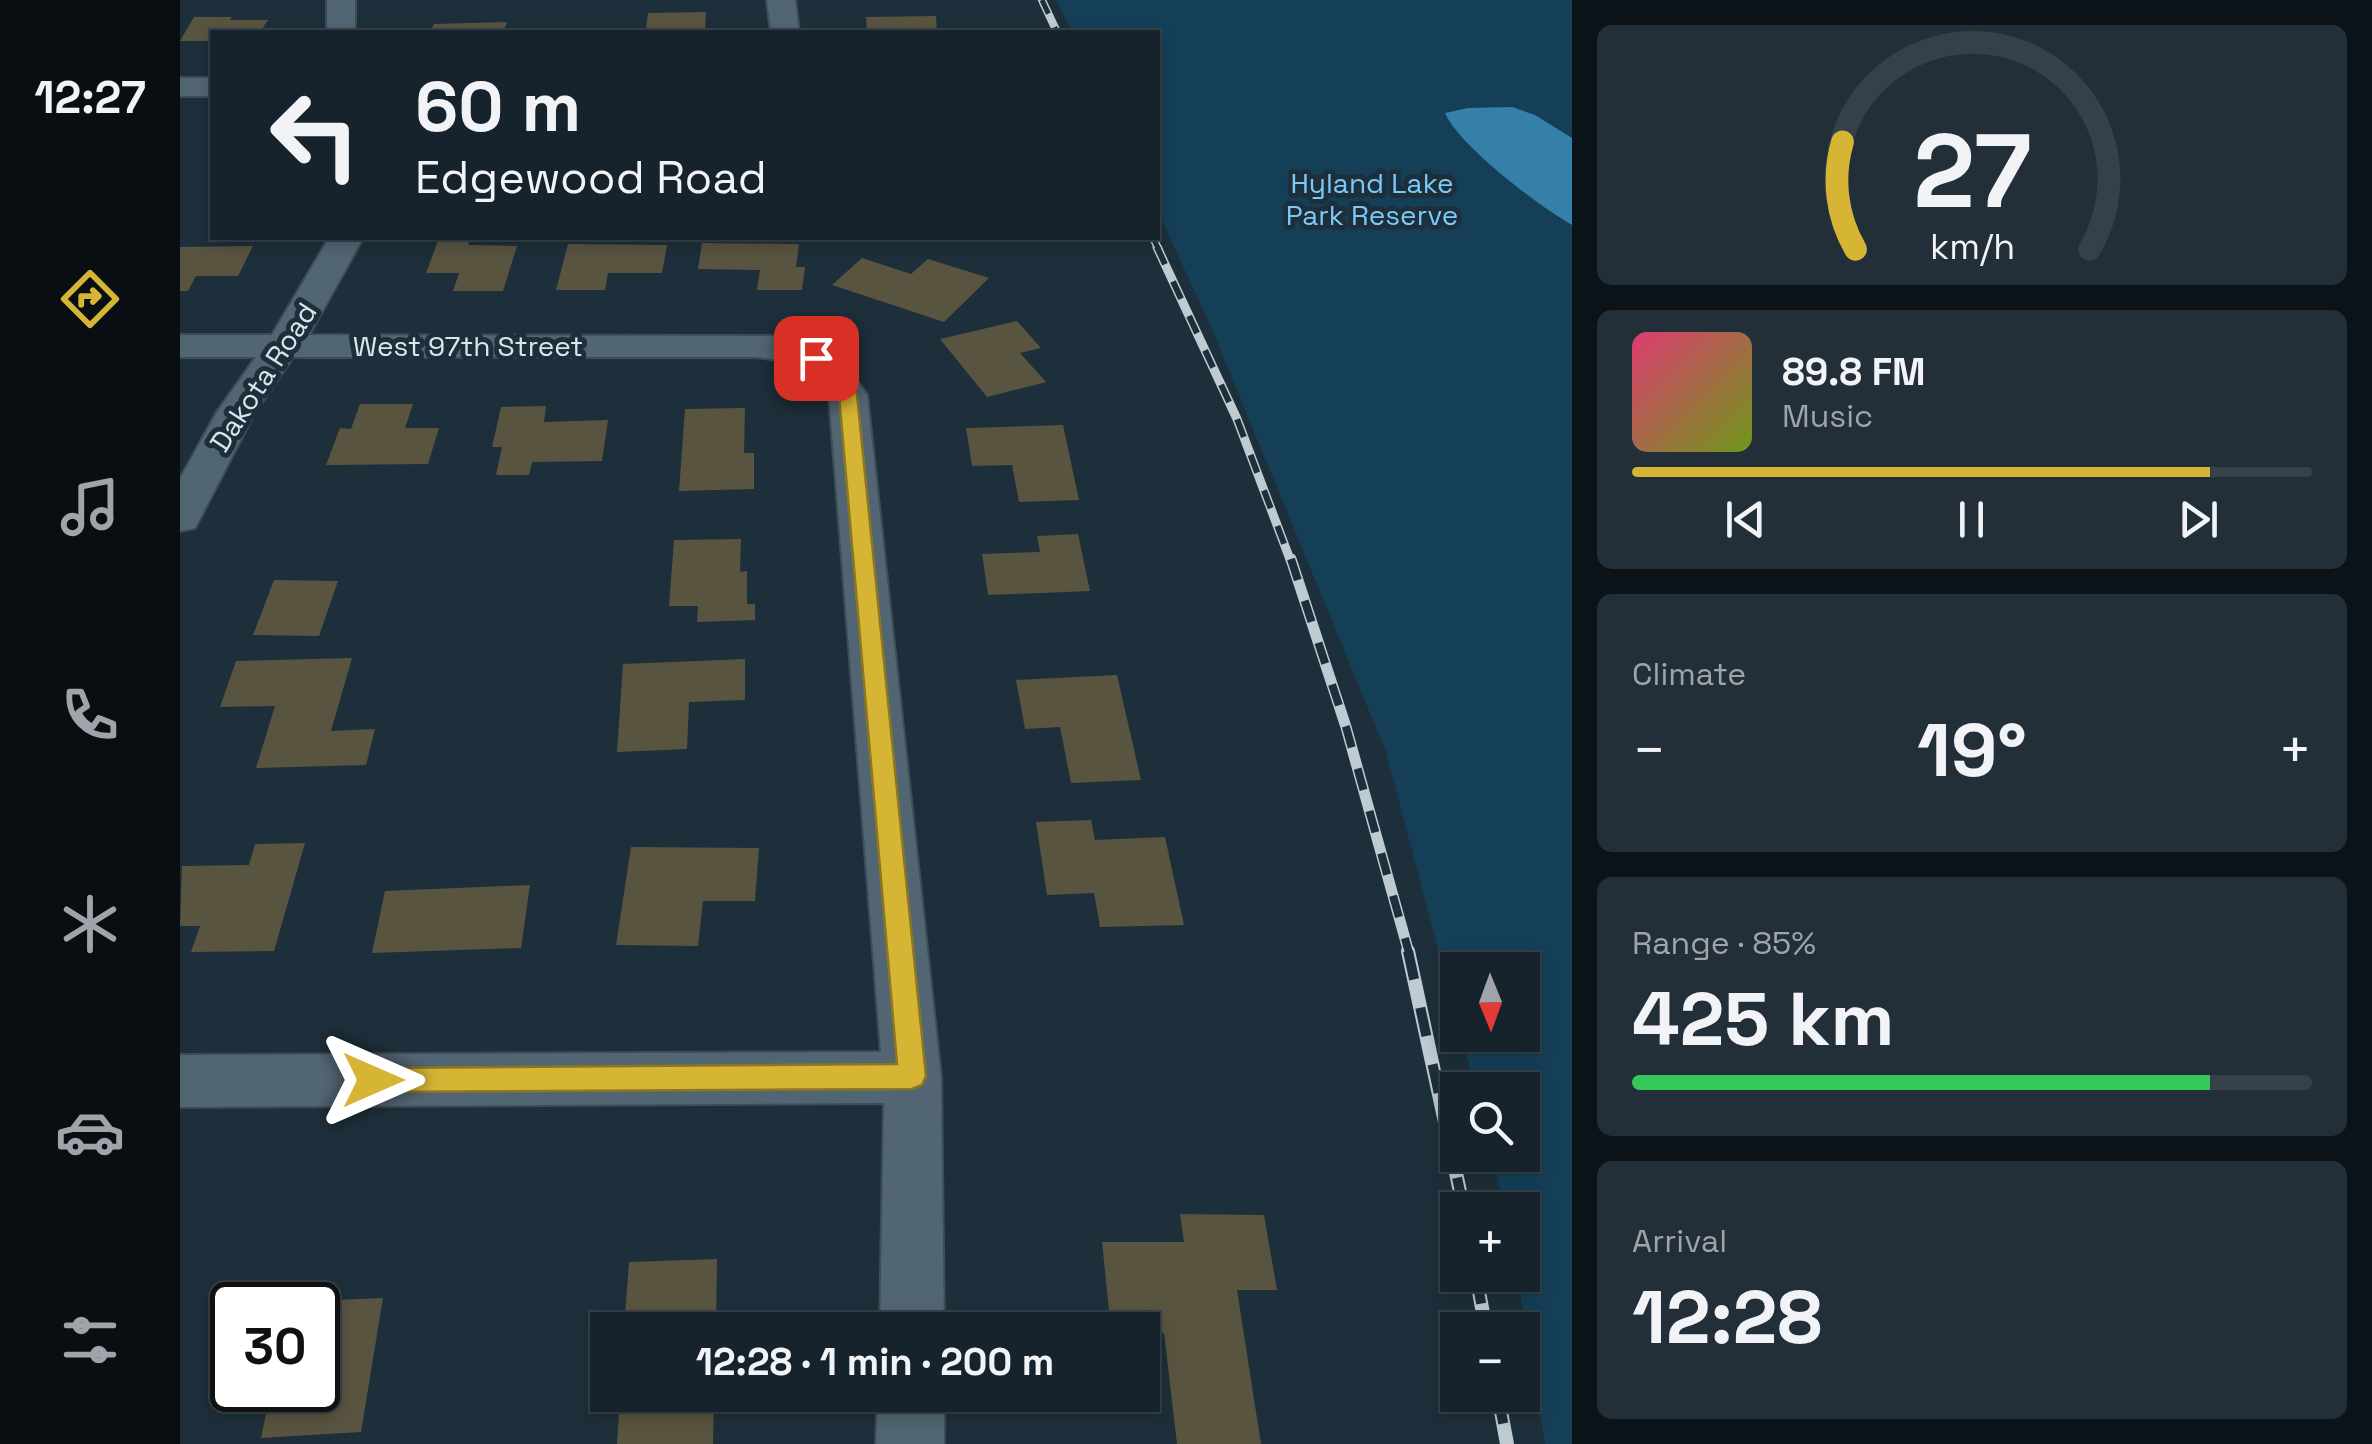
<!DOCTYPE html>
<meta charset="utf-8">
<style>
:root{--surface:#16232c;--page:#232f38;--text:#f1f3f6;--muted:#9ea4a9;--line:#354048;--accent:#d6b534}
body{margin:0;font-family:"Space Grotesk",sans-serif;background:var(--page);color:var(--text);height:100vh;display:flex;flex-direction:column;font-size:38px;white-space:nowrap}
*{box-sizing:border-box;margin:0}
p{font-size:32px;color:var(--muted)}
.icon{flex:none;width:55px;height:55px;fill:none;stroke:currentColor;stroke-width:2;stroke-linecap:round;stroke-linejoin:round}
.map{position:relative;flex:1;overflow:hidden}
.drawer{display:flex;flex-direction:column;gap:25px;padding:25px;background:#0c1318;width:800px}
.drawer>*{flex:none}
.top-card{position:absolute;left:30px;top:30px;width:950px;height:210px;border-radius:0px;box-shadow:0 5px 15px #0003,0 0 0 2px var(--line);background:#16232c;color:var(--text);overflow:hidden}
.needle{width:65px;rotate:179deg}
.controls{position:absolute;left:1260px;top:952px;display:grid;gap:20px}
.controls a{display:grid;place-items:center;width:100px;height:100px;border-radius:0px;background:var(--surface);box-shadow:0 5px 15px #0003,0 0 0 2px var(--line);font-size:50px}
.speed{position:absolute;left:30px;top:1282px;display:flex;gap:20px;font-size:50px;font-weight:700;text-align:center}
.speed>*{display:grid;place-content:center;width:130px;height:130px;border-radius:50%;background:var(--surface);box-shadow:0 5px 15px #0003,0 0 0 2px var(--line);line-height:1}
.speed .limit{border:5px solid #111;border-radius:15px;background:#fff;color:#111}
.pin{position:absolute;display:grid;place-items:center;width:85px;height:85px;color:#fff;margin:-42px;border-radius:20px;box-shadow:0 5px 15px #0006}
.me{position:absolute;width:110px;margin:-55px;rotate:90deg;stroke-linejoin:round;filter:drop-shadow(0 0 8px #0008)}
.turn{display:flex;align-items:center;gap:35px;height:210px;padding:0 40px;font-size:45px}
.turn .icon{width:130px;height:130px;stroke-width:2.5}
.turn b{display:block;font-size:70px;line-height:85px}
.big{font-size:75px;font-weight:600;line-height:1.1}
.drawer .card{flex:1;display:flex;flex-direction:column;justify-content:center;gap:15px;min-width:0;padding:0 35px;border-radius:15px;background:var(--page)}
.drawer .dial{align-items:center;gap:0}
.dial svg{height:260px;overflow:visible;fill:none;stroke:var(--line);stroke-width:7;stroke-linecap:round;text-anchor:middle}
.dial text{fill:var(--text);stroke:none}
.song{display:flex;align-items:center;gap:30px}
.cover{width:120px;height:120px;border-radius:15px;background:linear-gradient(135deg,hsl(340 70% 55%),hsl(80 70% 35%))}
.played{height:10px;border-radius:5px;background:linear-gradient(90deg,var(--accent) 85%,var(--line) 85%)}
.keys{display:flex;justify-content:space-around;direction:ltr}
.heat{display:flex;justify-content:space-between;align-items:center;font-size:55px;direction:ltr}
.charge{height:15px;border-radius:8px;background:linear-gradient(90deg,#34c759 85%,var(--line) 0)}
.trip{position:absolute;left:410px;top:1312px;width:570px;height:100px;border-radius:0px;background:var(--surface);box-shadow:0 5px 15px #0003,0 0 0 2px var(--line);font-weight:600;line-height:100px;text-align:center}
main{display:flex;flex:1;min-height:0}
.tabs{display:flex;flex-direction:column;width:180px;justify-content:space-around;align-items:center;background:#090e12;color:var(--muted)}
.tabs .icon{width:70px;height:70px}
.tabs .current{color:var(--accent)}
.tabs b{font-size:45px;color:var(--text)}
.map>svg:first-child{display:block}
.green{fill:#153f56}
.water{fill:#3580a9}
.building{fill:#595440}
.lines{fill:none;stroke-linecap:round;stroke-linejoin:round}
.minor-casing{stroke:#3d4d56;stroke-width:4}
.minor{fill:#526572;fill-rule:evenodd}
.rail-far3-casing{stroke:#becbd2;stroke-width:8}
.rail-far2-casing{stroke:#becbd2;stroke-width:9}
.rail-far1-casing{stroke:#becbd2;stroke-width:11}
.rail-casing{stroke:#becbd2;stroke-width:14}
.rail-far3{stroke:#1d2f3a;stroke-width:5;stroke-dasharray:15;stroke-linecap:butt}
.rail-far2{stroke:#1d2f3a;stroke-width:6;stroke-dasharray:19;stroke-linecap:butt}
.rail-far1{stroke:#1d2f3a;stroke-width:8;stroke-dasharray:22;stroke-linecap:butt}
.rail{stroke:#1d2f3a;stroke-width:10;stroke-dasharray:29;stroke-linecap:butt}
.route{fill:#d6b534;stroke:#8b7622;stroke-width:2.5}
.labels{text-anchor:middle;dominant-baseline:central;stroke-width:10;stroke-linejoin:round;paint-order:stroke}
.far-park-label{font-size:28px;fill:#7bc9f7;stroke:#1d2f3a}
.far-street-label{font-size:28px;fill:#dae5ec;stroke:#1d2f3a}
</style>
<main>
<nav class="tabs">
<b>12:27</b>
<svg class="icon current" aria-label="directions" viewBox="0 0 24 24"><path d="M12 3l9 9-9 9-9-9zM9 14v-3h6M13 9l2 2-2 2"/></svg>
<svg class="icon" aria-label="music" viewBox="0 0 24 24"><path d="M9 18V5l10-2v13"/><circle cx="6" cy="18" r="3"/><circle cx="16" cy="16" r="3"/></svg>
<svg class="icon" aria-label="phone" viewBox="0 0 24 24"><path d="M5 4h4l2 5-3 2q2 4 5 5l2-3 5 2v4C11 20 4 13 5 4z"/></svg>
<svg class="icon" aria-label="climate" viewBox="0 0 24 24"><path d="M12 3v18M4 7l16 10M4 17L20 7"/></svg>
<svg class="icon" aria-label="car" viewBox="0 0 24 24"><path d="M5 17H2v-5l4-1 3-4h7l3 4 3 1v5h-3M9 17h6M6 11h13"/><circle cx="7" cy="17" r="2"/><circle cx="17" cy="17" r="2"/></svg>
<svg class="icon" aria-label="filters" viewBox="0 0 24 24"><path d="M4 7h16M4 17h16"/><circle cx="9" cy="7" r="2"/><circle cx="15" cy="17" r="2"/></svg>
</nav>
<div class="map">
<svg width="1392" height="1444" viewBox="0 0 1392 1444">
<rect width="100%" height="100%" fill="#1d2f3a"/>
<path class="green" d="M876,0h516v1444h-27l-28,-169h5v-65h-18l-11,-55h29v-65h-46l-15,-55h61v-65h-64l-1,51 -71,-269 -175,-425 -53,-115v-180h-86z"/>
<path class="water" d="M1332,107l23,8 37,23v87c-32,-18 -113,-79 -127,-112l23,-5z"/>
<path class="building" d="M526,12l-1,20 -59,-3 2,-16z
M756,16l1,16h-70l-1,-15z
M14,17h38l-2,3h38l-8,12h-48v9h-32z
M327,22l-4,10h-73l4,-8z
M259,238h32l-3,7 49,1 -14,45h-50l6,-18h-33z
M522,243l97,1 -3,23h9l-3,23h-45l3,-20 -62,-1z
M388,244l99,1 -5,28h-54l-3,17h-49z
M73,246l-15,30h-42l-8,15h-8v-44z
M682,258l49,16 17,-15 61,19 -45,44 -112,-37z
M837,321l24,27 -21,5 26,29 -59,15 -47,-58z
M180,404h53l-8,24h34l-11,36 -102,1 14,-37 11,1z
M366,406l-2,16 64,-2 -6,41 -70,1 -3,13h-33l6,-28h-10l9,-40z
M565,408l-1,45h10v36l-75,2 6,-82z
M883,425l16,75 -60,2 -7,-37 -40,1 -6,-38z
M898,534l12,57 -102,4 -6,-41 58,-2 -3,-16z
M561,539l-1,33 7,-1v33h8v16l-58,2 1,-16h-29l5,-66z
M94,580l64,1 -19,55 -66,-1z
M172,658l-21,73 44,-2 -9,36 -110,3 19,-62 -55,1 16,-46z
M565,659v41l-56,2 -2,47 -70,3 6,-88z
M937,675l24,105 -70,3 -11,-56 -35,2 -9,-49z
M911,820l4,20 70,-3 19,88 -84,2 -6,-34 -47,2 -11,-73z
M125,843l-31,108 -83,1 9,-26h-20l2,-60 67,-1 6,-21z
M451,847l128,1 -4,53h-52l-5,45 -82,-1z
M350,885l-9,63 -149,5 13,-62z
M1000,1214l84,1 13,75h-40l24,154h-84l-13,-111 -53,-3 -9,-88h82z
M537,1259l-1,71h-92l5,-68z
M203,1298l-22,134 -100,6 10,-48h47v-85h-29l1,-3z
M440,1395h94l-1,49h-96z"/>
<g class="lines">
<g class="minor-casing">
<path id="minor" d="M147,0h28v32h-28z
M587,0h28l4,32h-28z
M0,78h32v18h-32z
M149,238h34l-54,97 461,1c45,7 72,20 97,59l74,682 3,253h-64l4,-227 -704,4v-52l701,-3 -52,-657c-17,-28 -43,-35 -74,-38h-462l-38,55 -60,116 -15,3v-52l37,-67 39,-55h-76v-22h92z
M698,1395h66v49h-68z"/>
</g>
<use href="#minor" class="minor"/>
<g class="rail-far3-casing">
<path id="rail-far3" d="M862,0l15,32
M973,238l6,12"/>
</g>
<g class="rail-far2-casing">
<path id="rail-far2" d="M977,247l80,172 54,143"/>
</g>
<g class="rail-far1-casing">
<path id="rail-far1" d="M1111,559l55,168 63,226"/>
</g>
<g class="rail-casing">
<path id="rail" d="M1228,951l56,259
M1296,1275l10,55
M1318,1395l9,49"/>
</g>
<use href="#rail-far3" class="rail-far3"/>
<use href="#rail-far2" class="rail-far2"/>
<use href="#rail-far1" class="rail-far1"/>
<use href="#rail" class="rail"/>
</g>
<path class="route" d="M636,353l28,18 13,24 69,681 -4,9 -10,4 -539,3 -10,-4 -4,-8 4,-9 10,-3 524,-4 -58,-669 -9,-17 -22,-20z"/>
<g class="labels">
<g class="far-park-label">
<text x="1192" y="183">Hyland Lake<tspan x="1192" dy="32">Park Reserve</tspan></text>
</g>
<g class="far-street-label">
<text x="288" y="346">West 97th Street</text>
<text transform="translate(83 377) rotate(-57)">Dakota Road</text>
</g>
</g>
</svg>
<div class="controls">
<a><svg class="needle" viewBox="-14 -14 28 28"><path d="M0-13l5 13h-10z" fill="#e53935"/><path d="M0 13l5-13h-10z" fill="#9ea4a9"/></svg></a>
<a><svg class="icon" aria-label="search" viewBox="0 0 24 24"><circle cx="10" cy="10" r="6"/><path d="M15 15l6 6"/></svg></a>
<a>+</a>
<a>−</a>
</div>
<div class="speed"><div class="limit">30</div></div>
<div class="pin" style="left:636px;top:358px;background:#d93025"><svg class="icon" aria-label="arrive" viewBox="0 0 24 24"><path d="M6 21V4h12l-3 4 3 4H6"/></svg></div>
<svg class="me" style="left:193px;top:1080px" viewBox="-20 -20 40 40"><path d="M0-17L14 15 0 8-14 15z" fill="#d6b534" stroke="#fff" stroke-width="4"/></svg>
<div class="trip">12:28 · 1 min · 200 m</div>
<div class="top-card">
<div class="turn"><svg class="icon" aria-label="left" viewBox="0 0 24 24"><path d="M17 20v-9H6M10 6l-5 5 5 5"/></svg><div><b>60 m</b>Edgewood Road</div></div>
</div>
</div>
<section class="drawer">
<div class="card dial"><svg viewBox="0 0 100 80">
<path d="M14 69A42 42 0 1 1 86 69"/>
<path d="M14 69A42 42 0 0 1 10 36" stroke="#d6b534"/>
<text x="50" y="56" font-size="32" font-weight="700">27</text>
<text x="50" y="72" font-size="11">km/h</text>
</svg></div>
<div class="card">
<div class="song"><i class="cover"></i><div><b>89.8 FM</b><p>Music</p></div></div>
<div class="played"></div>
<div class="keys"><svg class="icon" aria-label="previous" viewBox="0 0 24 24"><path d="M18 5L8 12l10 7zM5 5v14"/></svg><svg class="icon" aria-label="pause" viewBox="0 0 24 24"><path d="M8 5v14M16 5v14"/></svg><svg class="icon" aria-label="next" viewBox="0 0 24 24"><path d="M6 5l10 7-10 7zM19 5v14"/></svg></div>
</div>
<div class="card"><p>Climate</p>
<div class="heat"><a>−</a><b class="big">19°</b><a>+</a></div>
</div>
<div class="card"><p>Range · 85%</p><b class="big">425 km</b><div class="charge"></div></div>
<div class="card"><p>Arrival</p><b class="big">12:28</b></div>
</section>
</main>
